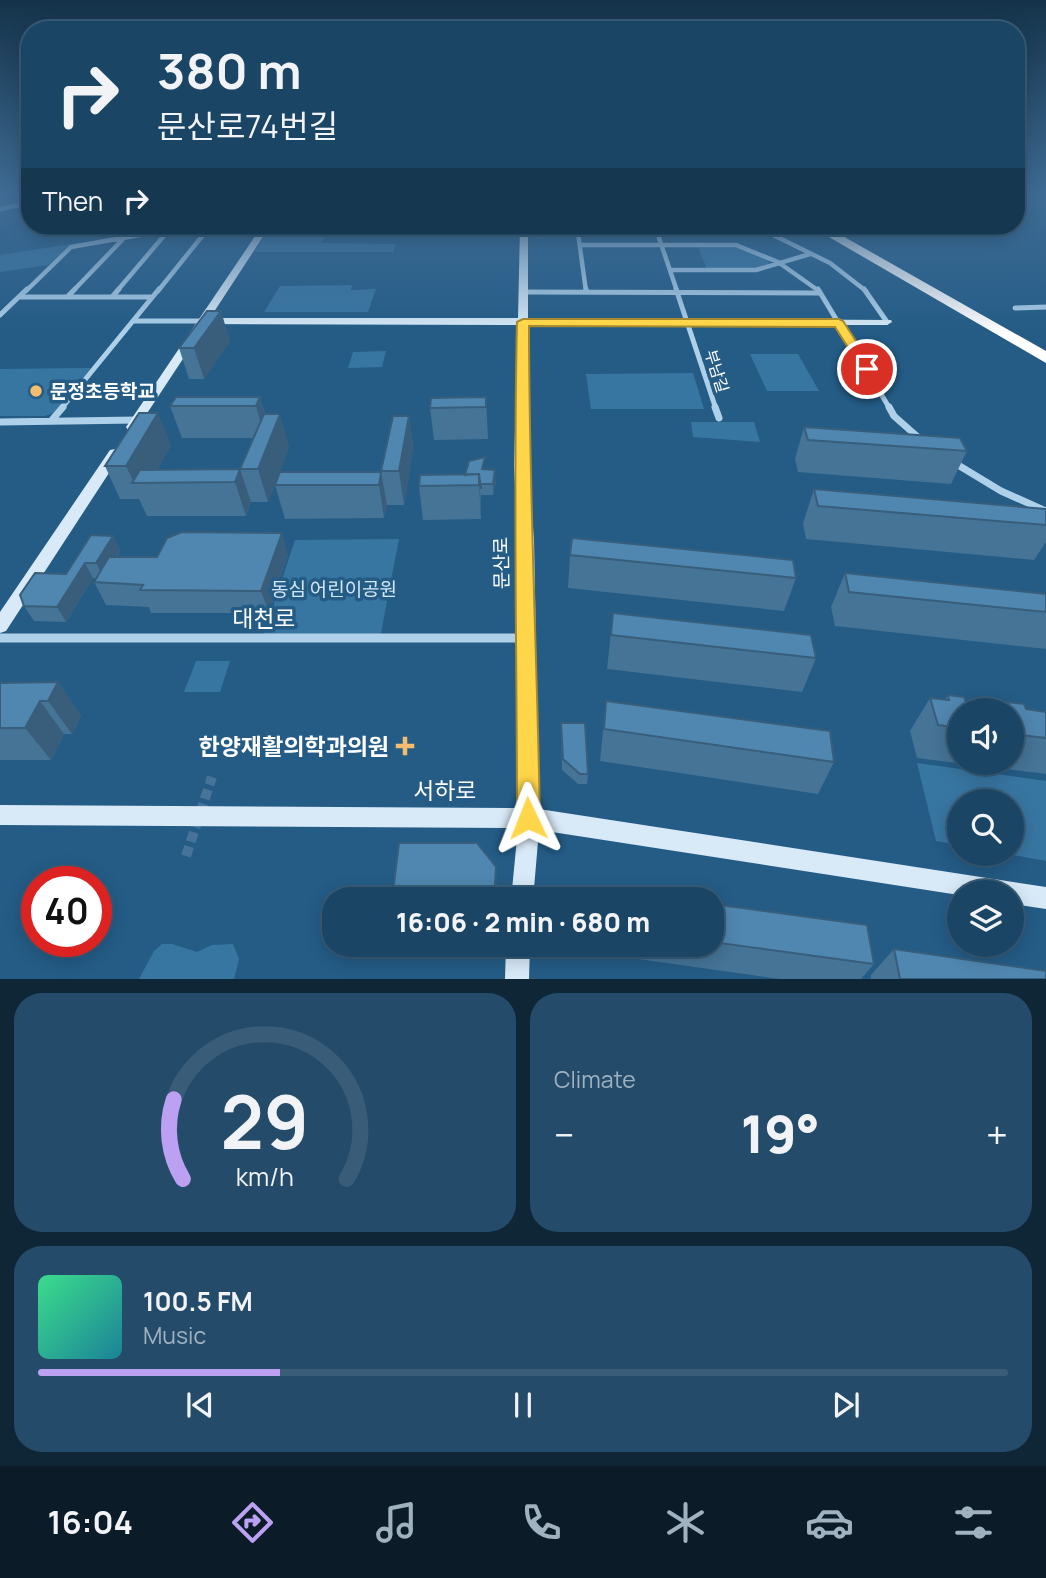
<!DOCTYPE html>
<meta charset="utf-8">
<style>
:root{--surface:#1b4564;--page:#244c6a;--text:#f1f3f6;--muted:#a0b1bf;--line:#395d78;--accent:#bca0f2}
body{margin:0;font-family:Manrope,"Noto Sans KR",sans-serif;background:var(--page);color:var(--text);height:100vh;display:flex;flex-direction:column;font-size:26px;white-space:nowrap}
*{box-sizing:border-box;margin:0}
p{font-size:23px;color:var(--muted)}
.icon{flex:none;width:38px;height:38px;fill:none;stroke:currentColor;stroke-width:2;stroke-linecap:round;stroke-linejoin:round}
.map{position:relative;height:979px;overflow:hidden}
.side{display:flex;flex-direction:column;gap:14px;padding:14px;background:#0f2637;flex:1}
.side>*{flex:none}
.banner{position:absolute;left:21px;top:21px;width:1004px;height:214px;border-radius:28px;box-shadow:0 4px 18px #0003,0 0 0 2px var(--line);background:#1b4564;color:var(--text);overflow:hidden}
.fabs{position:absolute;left:947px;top:698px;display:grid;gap:14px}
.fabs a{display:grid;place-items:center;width:77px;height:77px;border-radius:50%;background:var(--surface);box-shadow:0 4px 18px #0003,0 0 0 2px var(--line);font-size:35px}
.speed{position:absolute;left:21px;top:866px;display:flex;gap:14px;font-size:35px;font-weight:700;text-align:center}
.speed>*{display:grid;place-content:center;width:91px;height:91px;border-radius:50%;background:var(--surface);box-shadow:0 4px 18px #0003,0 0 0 2px var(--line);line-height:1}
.speed .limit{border:10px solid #d22;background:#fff;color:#111}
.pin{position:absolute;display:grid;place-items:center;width:60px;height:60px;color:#fff;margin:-30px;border:4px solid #fff;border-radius:50%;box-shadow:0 2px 7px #0007}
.me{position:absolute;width:77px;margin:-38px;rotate:358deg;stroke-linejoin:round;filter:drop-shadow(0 0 5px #0008)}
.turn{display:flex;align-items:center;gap:24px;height:147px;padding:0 21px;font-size:32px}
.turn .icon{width:91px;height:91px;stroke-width:2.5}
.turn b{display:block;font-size:49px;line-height:60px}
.then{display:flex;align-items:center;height:66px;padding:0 21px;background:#0003;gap:14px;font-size:26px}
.big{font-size:52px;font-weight:800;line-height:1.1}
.side .tile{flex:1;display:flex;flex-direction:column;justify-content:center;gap:10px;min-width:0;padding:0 24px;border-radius:28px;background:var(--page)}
.side .dial{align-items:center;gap:0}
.dial svg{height:182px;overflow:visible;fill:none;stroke:var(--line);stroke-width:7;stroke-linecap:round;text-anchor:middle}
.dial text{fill:var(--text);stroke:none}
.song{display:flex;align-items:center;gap:21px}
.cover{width:84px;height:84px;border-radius:10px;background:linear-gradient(135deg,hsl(150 70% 55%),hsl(190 70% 35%))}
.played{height:7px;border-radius:4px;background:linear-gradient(90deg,var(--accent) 25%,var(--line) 25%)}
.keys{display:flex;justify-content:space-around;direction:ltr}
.heat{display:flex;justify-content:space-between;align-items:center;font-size:38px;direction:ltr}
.side .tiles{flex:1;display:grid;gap:14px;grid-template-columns:1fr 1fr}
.tile:last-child{grid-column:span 2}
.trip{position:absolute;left:322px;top:887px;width:402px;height:70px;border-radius:28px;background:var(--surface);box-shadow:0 4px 18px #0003,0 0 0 2px var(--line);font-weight:800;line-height:70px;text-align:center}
.tab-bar{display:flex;height:112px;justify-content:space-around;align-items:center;background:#0b1c28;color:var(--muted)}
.tab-bar .icon{width:49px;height:49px}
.tab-bar .selected{color:var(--accent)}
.tab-bar b{font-size:32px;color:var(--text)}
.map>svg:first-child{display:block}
.green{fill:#3876a2}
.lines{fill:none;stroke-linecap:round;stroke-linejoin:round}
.street-tunnel{stroke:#457498;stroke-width:10;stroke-dasharray:10 5;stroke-linecap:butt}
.street-far3{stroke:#aed0e9;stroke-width:4.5}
.street-far2{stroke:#aed0e9;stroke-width:5}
.street-far1{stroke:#aed0e9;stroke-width:7}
.street{stroke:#aed0e9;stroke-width:9}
.secondary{fill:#d8eaf7;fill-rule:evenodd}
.highway{fill:#fff;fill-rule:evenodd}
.wall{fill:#457497;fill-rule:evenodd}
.shaded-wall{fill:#385e7b}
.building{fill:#5087b0;stroke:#385e7b;stroke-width:2}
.route{fill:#ffd54a;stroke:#a68a30;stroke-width:2}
.poi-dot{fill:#f3bc71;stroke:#245c86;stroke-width:2.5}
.labels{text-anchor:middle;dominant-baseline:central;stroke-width:7;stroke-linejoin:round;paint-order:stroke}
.far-street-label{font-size:16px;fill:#fff;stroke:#245c86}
.poi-label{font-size:19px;font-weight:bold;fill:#fff;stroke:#245c86;text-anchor:start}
.street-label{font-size:19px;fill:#fff;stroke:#245c86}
.park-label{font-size:19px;fill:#d2e7f7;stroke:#245c86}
.near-street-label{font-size:23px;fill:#fff;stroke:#245c86}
.near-poi-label{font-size:23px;font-weight:bold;fill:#fff;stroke:#245c86;text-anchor:end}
</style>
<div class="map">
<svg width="1046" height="980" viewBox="0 0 1046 980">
<rect width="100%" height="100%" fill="#245c86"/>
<path class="green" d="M270,227l59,1 -8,15 75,1 -3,8h-139z
M71,244l-23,21 -48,7v-17z
M697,245l40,1 31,14 1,4 -13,4 -49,1z
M352,285l-1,5 25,-1 -8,23h-104l16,-26z
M386,351l-4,16 -34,1 5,-16z
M750,354h48l21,37h-52z
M91,368l-38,45 -8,3h-45v-47z
M693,373l11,36h-113l-5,-35z
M691,422h63l6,20 -67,-5z
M399,539l-19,99 -117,-1 32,-97z
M196,661h34l-10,31h-36z
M917,763l129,18v80l-39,-7h5v-52h-53v43l-23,-4z
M162,944h10l25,8 15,-7 21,-1 6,15 -5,20h-95l15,-28z"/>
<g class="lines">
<path class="street-tunnel" d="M186,856l26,-79"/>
<path class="street-far3" d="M0,209l30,-6
M573,226h182
M577,226l9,65
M655,226l22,65
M755,226l75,37 36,28
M580,245h156l42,17 41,29
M671,270h85l54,-16
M26,291l45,-44 97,-17h39
M73,291l51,-53
M117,291l51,-60
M158,291l49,-61"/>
<path class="street-far2" d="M586,289v3
M676,289l40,120
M818,289l72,120
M864,289l23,33
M523,292l296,1
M20,297h132
M67,297l8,-8
M112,297l7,-8
M1015,308l31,-1
M0,315l27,-26
M135,321h67
M61,409l98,-120"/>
<path class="street-far1" d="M715,407l4,11
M889,407l5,9 26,23
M52,420l11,-13
M0,422l137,-2
M953,462l48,29 45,20"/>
<path class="street" d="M0,638h527"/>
<path class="secondary" d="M262,226h8l-60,92h308l2,-92h8v92l363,2 1,2 -5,3h-359v141l6,74 5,269 507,78v22l-34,-5v-12h-53v3l-420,-65 -6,70h-22l7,-72 -518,-3v-20l518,3v-268l-4,-74 4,-141 -312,-1 -70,106h-8l-2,-3z
M115,449l7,4 -116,178 -6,2v-21l110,-162z
M506,945h24l-1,35h-24z"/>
<path class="highway" d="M810,226h15l221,125v12z"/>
</g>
<path class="wall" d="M538,226h14v11l-14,1z
M230,341l-26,38h-15l-10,-31z
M260,397l5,17 24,33 -21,55h-17l-5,14h-99l-8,-17h-19l-15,-33 66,-21 -14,25 83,-1 14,-31h-72l-12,-32z
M486,397l2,42 -54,1 -4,-32z
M409,416l4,32 -9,57h-17l-3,13 -99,1 -10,-34 106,-13z
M804,427l163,24 -16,33 -153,-12 -3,-13z
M485,469l11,12 -3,14h-12v24l-58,1 -4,-34z
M814,489l232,20v33l-12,18 -228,-21 -3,-16z
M113,536l7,15 -3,6 171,-2 -19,58h-118l-2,-6 -43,-2 -12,-23 2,-4h-3l-27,44 -32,-1 -10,-15 42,-32z
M570,555l226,23 -12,33 -216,-23z
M845,573l201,21v55l-211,-23 -4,-19z
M613,613l203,45 -14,34 -195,-23z
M58,682l23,34 -9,18h-8l-13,26h-51v-77z
M948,695l18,7 38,5 3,-5 19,7 20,3v62l-129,-16 -7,-27 20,-33 15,2zM959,710h53v53h-53z
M606,701l228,61 -16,32 -218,-33z
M561,723l27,51 -1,10h-9l-16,-14z
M712,904l162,60 -13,15h-81l-149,-21v-13h81z
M391,945h99l-8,7h-89z
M894,949l152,30h-175v-4z"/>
<path class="shaded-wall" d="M221,311l9,30 -26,38 -10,-31z
M260,397l9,32 -4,9 -9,-32z
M158,413l13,32 -21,38h-16l-8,-17z
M280,414l9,33 -21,55 -10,-33z
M409,416l4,32 -9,57 -5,-34z
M240,469l11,33 -5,14 -11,-34z
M495,470l1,11 -3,14v-11z
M381,472l6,33 -3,13 -5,-33z
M479,474l2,34v11l-2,-34z
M282,533l6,22 -19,58 -8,-22z
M113,536l7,15 -16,27 -8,-15z
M85,563l8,15 -27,44 -9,-15z
M58,682l23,34 -9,18 -24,-33z
M40,701l24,33 -13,26 -26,-32z
M496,867l1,20 -1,13h-2z
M481,945h9l-8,7z"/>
<path class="building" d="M538,226h14l1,3h-15z
M207,311h14l-27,37h-15z
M176,397h84l-4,9h-86z
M486,397v10l-56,1 1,-10z
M139,413h19l-32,53h-21z
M264,414h16l-22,55h-18z
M393,416h16l-10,55h-18z
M804,427l156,11 7,13 -159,-11z
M485,457l-3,12 13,1 -2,14h-12v5l-2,-15 -14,1 4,-14z
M240,469l-5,13 -103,1 8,-13z
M280,472h101l-2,13h-104z
M479,474v11l-60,1 1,-11z
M814,489l232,20v16l-228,-19z
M182,532l100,1 -21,58 -121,-1 3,-5 -49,-3 15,-25h48l10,-19z
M91,535l22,1 -17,27h-11l-28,44 -33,-1 -4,-11 15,-22 31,1z
M572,538l221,22 3,18 -226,-23z
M845,573l201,21v18l-197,-20z
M613,613l198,22 5,23 -205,-23z
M58,682l-10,19h-8l-15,27h-25v-45z
M948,695l16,2 2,5 43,5 -2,-5 17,2 2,5 20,3v26l-34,-4v-24h-53v18l-21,-3 -8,-27 19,2z
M606,701l224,30 4,31 -230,-33z
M561,723h24l3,51h-8l-17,-15z
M399,843h78l19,24 -2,33h-102z
M638,894l40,6h-40z
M712,904l155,21 7,39 -162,-22z
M894,949l152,22v8h-146z"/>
<linearGradient id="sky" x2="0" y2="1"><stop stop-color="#14334a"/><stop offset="0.59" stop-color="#3f6c95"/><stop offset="1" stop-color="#3f6c95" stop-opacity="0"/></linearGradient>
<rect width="1046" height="333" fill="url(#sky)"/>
<path class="route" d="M523,319h316l4,2 31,48 -11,2 -28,-44 -306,-1c0,164 8,328 11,492l-3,8 -9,4 -8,-4 -3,-8c0,-165 -4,-331 0,-496z"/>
<g class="poi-dot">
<circle cx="36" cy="391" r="7"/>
<path d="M401.5 735.5h7v7h7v7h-7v7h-7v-7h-7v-7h7z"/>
</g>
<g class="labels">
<g class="far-street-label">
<text transform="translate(717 371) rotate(73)">부남길</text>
</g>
<g class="poi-label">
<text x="50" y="391">문정초등학교</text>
</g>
<g class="street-label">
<text transform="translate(501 563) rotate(-91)">문산로</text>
</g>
<g class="park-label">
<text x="334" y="589">동심 어린이공원</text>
</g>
<g class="near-street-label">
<text x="264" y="618">대천로</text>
<text x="445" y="790">서하로</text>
</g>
<g class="near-poi-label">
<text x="389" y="746">한양재활의학과의원</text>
</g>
</g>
</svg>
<div class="fabs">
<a><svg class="icon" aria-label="sound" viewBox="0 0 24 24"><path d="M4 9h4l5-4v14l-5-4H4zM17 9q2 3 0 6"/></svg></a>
<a><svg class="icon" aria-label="search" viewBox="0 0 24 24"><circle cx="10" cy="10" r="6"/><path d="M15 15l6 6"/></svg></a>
<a><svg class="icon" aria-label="layers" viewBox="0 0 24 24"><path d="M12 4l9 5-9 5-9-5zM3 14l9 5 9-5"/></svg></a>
</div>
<div class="speed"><div class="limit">40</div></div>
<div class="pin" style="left:867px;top:369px;background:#d93025"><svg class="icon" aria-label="arrive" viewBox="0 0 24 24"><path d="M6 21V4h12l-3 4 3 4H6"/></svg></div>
<svg class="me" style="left:528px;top:818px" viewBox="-20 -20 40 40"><path d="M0-17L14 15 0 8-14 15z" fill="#ffd54a" stroke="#fff" stroke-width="4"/></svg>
<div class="trip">16:06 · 2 min · 680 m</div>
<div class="banner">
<div class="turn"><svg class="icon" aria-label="right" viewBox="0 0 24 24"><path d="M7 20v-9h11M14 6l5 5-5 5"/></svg><div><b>380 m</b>문산로74번길</div></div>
<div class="then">Then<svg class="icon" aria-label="right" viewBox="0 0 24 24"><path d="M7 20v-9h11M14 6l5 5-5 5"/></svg></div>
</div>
</div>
<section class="side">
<div class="tiles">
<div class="tile dial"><svg viewBox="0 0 100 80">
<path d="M14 69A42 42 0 1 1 86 69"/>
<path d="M14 69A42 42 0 0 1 10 34" stroke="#bca0f2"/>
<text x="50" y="56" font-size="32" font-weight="700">29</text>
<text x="50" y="72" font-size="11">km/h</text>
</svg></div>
<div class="tile"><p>Climate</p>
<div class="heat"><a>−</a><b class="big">19°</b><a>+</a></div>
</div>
<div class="tile">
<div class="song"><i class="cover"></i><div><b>100.5 FM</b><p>Music</p></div></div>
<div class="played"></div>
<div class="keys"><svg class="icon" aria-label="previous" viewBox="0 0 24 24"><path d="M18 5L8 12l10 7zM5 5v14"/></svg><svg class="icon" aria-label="pause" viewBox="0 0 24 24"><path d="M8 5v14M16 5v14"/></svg><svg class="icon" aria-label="next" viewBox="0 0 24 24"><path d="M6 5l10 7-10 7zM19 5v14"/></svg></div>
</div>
</div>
</section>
<nav class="tab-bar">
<b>16:04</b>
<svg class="icon selected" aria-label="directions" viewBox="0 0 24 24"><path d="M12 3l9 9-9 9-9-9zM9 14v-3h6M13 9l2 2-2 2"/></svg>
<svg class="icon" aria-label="music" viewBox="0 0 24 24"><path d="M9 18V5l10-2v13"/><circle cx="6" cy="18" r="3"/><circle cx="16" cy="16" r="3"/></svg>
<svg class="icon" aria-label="phone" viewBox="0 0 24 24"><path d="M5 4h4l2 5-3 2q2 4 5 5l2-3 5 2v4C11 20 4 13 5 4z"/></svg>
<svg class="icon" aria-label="climate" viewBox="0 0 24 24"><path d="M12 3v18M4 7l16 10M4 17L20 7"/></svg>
<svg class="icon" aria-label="car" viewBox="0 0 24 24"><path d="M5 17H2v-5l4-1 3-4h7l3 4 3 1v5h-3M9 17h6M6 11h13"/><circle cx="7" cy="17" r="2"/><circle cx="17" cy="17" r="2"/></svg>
<svg class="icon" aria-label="filters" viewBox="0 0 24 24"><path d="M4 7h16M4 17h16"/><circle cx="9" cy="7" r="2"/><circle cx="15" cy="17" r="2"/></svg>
</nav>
